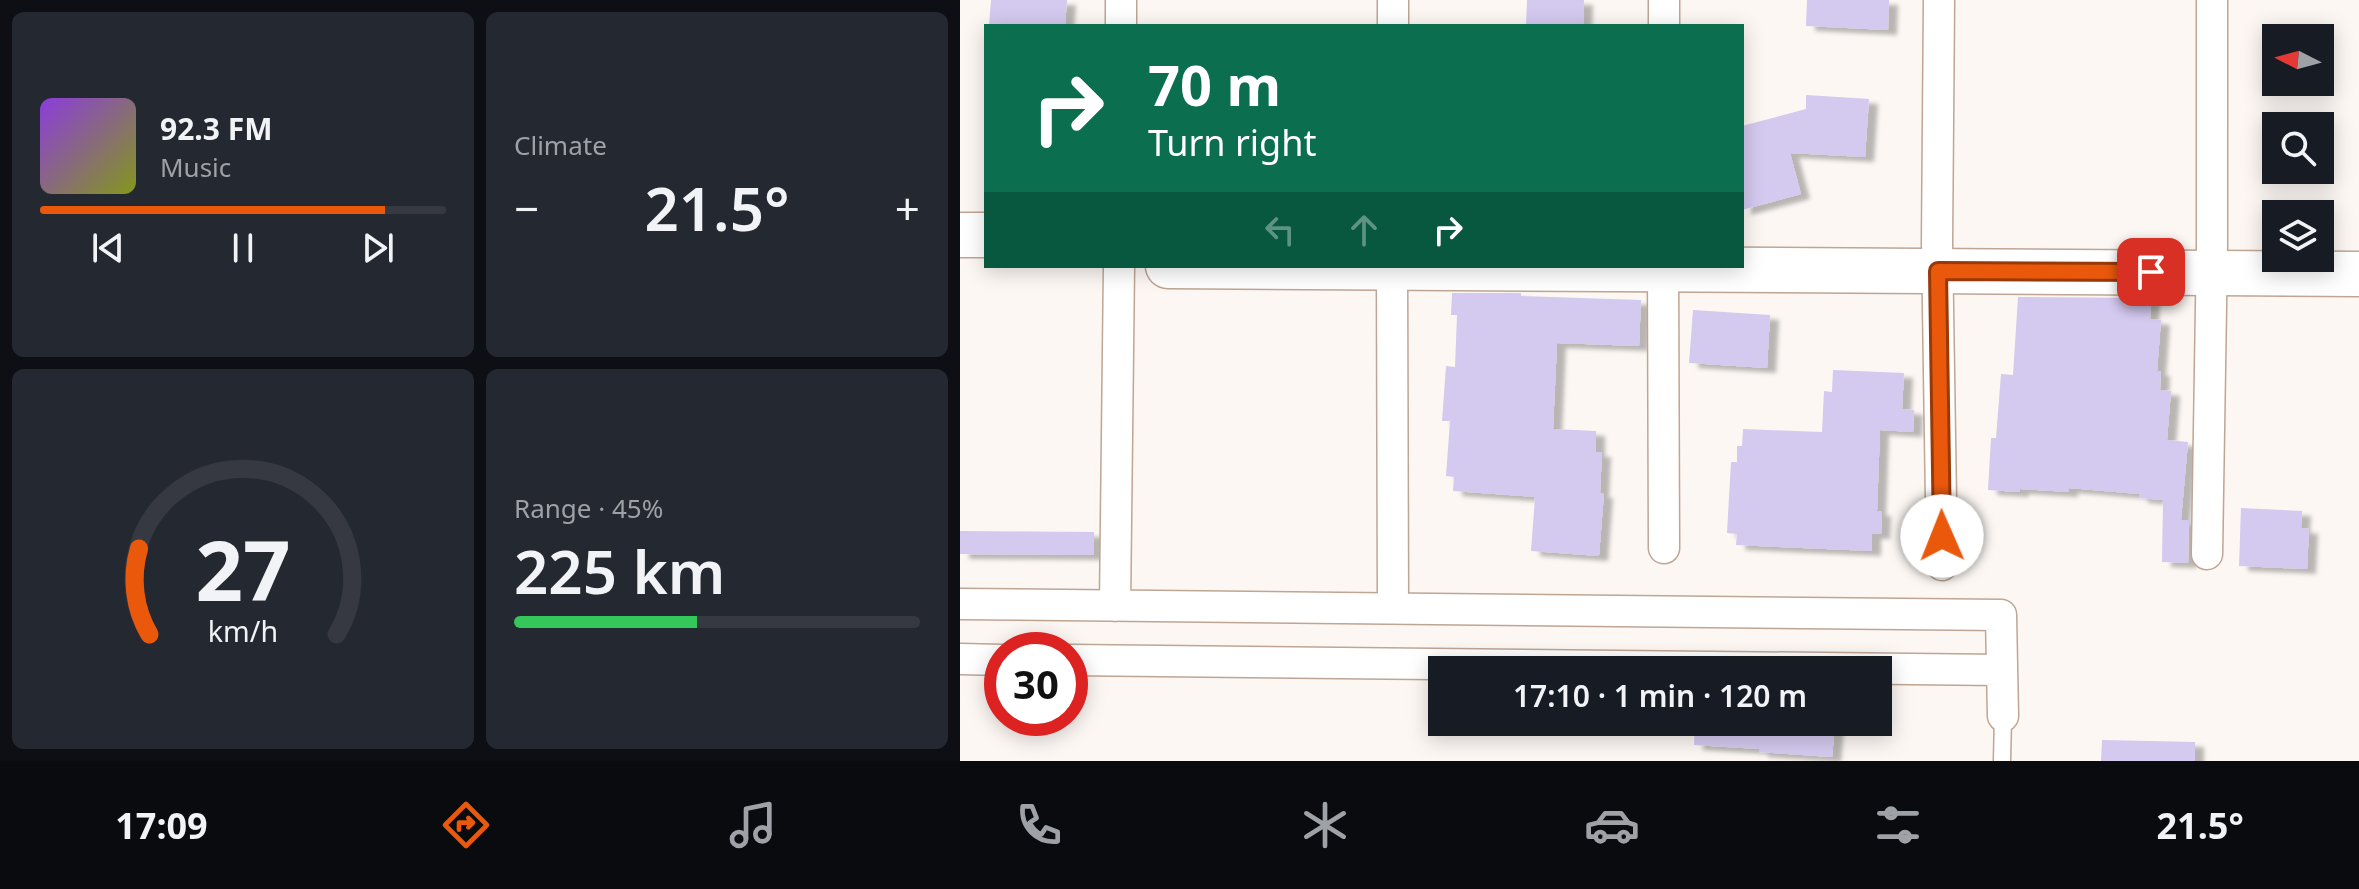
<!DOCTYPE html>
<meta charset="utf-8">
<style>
:root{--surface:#171b24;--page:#242831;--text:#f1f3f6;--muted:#9ea1a6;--line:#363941;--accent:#ea580c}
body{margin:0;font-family:"Noto Sans",sans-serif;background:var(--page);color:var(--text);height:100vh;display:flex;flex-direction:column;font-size:30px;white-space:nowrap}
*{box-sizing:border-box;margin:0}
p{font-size:26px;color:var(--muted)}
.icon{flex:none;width:44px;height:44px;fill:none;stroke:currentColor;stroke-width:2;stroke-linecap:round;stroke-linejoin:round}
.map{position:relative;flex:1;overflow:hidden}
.sheet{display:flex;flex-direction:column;gap:12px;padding:12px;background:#0d0f14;width:960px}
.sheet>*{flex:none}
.banner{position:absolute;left:24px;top:24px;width:760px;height:244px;border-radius:0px;box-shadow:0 4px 20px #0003;background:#0b6e4f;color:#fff;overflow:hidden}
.needle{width:52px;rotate:276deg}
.fabs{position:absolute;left:1302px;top:24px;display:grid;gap:16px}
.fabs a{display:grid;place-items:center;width:72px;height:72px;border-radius:0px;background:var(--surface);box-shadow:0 4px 20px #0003;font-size:40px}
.speed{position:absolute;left:24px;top:632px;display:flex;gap:16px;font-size:40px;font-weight:700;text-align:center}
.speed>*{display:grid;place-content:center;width:104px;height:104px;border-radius:50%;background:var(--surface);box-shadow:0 4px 20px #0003;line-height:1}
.speed .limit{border:12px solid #d22;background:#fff;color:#111}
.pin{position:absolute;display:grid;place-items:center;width:68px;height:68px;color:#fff;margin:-34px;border-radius:16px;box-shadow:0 4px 12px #0006}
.me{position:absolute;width:88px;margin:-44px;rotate:359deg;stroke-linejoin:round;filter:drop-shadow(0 0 6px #0008)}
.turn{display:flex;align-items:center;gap:28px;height:168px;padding:0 32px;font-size:36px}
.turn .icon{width:104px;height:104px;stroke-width:2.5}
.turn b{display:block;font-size:56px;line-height:68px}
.lanes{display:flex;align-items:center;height:76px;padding:0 32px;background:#0003;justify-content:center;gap:40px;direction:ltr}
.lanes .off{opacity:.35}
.big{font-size:60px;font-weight:600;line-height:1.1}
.sheet .card{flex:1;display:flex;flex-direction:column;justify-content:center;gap:12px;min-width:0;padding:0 28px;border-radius:12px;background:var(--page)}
.sheet .dial{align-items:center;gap:0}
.dial svg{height:208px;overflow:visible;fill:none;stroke:var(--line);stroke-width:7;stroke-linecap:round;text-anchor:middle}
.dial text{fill:var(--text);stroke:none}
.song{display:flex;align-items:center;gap:24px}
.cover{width:96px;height:96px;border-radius:12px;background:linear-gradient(135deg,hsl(270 70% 55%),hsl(70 70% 35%))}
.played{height:8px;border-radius:4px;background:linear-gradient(90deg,var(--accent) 85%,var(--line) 85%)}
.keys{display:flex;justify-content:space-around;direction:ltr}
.heat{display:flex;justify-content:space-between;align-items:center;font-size:44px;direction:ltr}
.charge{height:12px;border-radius:6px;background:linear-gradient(90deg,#34c759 45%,var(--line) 0)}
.sheet .tiles{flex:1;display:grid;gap:12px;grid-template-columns:repeat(2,1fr)}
.trip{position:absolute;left:468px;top:656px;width:464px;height:80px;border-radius:0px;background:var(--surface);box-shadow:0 4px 20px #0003;font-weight:600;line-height:80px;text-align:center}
.tabs{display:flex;height:128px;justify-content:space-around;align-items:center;background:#090b0e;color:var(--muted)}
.tabs .icon{width:56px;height:56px}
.tabs .active{color:var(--accent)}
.tabs b{font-size:36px;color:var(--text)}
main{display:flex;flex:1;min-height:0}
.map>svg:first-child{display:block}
.building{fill:#d4c9ef;filter:url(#shadow)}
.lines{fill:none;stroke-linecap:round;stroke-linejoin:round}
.lane-casing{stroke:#bfa593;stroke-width:19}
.street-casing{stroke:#bfa593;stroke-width:33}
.secondary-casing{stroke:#bfa593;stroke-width:47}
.lane{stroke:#fff;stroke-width:16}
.street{stroke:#fff;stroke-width:30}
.secondary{stroke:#fff;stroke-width:44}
.route-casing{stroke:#983908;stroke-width:20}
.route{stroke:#ea580c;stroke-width:14}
</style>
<main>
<section class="sheet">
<div class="tiles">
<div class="card">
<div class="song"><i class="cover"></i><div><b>92.3 FM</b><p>Music</p></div></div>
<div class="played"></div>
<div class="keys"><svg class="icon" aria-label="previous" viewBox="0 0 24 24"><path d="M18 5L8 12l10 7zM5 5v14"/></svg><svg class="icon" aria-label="pause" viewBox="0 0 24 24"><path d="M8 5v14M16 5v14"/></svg><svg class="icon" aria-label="next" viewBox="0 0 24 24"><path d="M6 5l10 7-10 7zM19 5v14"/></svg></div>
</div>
<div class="card"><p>Climate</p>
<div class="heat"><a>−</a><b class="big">21.5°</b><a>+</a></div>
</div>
<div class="card dial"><svg viewBox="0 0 100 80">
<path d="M14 69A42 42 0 1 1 86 69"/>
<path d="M14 69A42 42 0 0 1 10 36" stroke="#ea580c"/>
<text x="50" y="56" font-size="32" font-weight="700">27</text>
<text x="50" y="72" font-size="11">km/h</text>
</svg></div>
<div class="card"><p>Range · 45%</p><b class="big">225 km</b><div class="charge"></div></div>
</div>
</section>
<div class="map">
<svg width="1399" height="761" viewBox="0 0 1399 761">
<defs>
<filter id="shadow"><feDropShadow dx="9" dy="5" stdDeviation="2" flood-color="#0004"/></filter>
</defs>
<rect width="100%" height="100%" fill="#fcf7f3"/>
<path class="building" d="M31,0h76l-2,26h-76z
M567,0h57l-1,26h-57z
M847,0h82l-1,30 -82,-4z
M846,95l63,4 -4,58 -75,-4 11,41 -59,16v-84l64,-17z
M492,293h69v3l120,4 -2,46 -82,-3 -4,86 43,2v21h6l-2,41h4l-5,63 -68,-5 4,-54 -82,-6 1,-14 -8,-1 4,-55h-8l4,-55 9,1 2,-52h-6z
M1058,297l133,1 -1,21 11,1 -4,51h4l-1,19 11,1 -4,49 21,2 -7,78h8l-1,43 -26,-1 1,-62 -24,-2v-4l-70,-6v4l-49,-3 -1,3 -31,-2 3,-52h5l5,-64 12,1z
M733,310l77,5 -3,53 -78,-5z
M873,370l71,3 -2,36 12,1 -1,22 -33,-2 -3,81h5l-1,23h-9v17l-136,-6 1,-11 -10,-1 4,-71h6v-16h5l1,-17 79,3 2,-41 8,1z
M1281,508l61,3 -1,17 8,1 -2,40 -68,-3z
M0,531l134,1v23l-134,-1z
M735,722h103l37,3 -3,32 -73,-5v-3l-65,-4z
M1142,740l93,2v19h-94z"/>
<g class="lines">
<g class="lane-casing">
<path id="lane" d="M1042,761l1,-45"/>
</g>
<g class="street-casing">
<path id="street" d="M979,0l-2,243 5,322
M161,26v-26
M433,26v-26
M704,26v-26
M432,266l1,342
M703,266l1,282
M1247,554l5,-309v-245
M0,604l1041,11 2,101
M155,606l4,-340
M0,659l42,1
M110,660l930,10"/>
</g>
<g class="secondary-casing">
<path id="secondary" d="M0,235h26
M208,266l1191,8"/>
</g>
<use href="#lane" class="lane"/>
<use href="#street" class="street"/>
<use href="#secondary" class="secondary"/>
</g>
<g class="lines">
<g class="route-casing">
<path id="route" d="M982,536l-4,-265 213,1"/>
</g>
<use href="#route" class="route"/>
</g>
</svg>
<div class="fabs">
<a><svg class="needle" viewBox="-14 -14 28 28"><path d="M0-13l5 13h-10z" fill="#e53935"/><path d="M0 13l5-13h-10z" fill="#9ea1a6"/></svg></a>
<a><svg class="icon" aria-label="search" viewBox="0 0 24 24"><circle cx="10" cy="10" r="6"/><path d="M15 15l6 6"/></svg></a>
<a><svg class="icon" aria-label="layers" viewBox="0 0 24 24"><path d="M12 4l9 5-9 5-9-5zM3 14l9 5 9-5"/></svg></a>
</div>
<div class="speed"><div class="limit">30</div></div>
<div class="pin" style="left:1191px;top:272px;background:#d93025"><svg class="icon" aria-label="arrive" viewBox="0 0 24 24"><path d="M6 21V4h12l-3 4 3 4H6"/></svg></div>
<svg class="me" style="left:982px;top:536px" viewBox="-20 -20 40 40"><circle r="19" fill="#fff"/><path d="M0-13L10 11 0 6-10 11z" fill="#ea580c"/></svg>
<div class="trip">17:10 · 1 min · 120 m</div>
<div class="banner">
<div class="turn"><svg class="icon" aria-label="right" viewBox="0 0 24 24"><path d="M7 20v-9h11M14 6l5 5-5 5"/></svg><div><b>70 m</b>Turn right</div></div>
<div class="lanes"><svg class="icon off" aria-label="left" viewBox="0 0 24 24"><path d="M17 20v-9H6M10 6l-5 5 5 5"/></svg><svg class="icon off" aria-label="ahead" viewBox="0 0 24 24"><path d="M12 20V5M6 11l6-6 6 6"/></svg><svg class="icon" aria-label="right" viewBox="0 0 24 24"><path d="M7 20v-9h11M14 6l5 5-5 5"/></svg></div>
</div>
</div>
</main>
<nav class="tabs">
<b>17:09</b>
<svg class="icon active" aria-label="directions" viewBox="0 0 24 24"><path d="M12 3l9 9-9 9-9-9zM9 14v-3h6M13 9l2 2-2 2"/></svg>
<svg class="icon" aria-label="music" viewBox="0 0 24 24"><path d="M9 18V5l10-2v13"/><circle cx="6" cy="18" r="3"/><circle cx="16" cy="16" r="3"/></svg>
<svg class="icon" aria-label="phone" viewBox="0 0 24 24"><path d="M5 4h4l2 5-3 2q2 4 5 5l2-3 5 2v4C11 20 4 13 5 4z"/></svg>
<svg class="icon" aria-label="climate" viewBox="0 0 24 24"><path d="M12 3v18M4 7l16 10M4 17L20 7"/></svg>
<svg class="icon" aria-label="car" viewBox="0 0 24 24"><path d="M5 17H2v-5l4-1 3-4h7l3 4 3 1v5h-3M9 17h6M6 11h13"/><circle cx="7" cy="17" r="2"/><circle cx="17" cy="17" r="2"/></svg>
<svg class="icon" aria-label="filters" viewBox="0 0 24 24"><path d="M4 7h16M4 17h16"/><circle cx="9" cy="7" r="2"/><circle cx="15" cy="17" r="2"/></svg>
<b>21.5°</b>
</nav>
